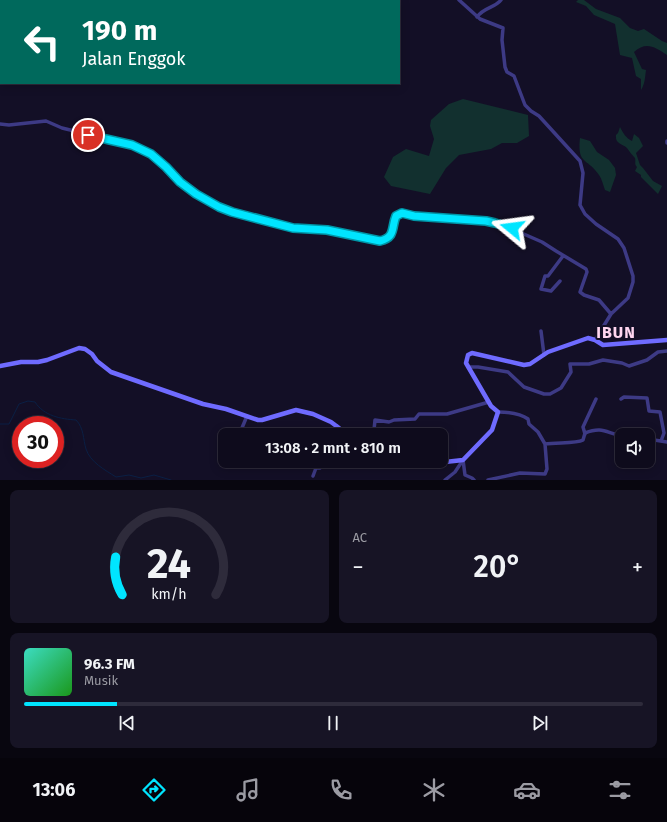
<!DOCTYPE html>
<html lang="id">
<meta charset="utf-8">
<style>
:root{--surface:#0e0b1c;--page:#171425;--text:#f1f3f6;--muted:#9b9ba3;--line:#2e2b3b;--accent:#00e5ff}
body{margin:0;font-family:"Fira Sans",sans-serif;background:var(--page);color:var(--text);height:100vh;display:flex;flex-direction:column;font-size:15px;white-space:nowrap}
*{box-sizing:border-box;margin:0}
p{font-size:13px;color:var(--muted)}
.icon{flex:none;width:22px;height:22px;fill:none;stroke:currentColor;stroke-width:2;stroke-linecap:round;stroke-linejoin:round}
.map{position:relative;height:480px;overflow:hidden}
.details{display:flex;flex-direction:column;gap:10px;padding:10px;background:#08060f;flex:1}
.details>*{flex:none}
.guide{position:absolute;left:0px;top:0px;width:400px;height:84px;box-shadow:0 2px 10px #0003,0 0 0 1px var(--line);background:#00695c;color:#fff;overflow:hidden}
.tools{position:absolute;left:615px;top:428px;display:grid;gap:8px}
.tools a{display:grid;place-items:center;width:40px;height:40px;border-radius:8px;background:var(--surface);box-shadow:0 2px 10px #0003,0 0 0 1px var(--line);font-size:20px}
.speed{position:absolute;left:12px;top:416px;display:flex;gap:8px;font-size:20px;font-weight:700;text-align:center}
.speed>*{display:grid;place-content:center;width:52px;height:52px;border-radius:50%;background:var(--surface);box-shadow:0 2px 10px #0003,0 0 0 1px var(--line);line-height:1}
.speed .limit{border:6px solid #d22;background:#fff;color:#111}
.pin{position:absolute;display:grid;place-items:center;width:34px;height:34px;color:#fff;margin:-17px;border:2px solid #fff;border-radius:50%;box-shadow:0 1px 4px #0007}
.me{position:absolute;width:44px;margin:-22px;rotate:286deg;stroke-linejoin:round;filter:drop-shadow(0 0 3px #0008)}
.turn{display:flex;align-items:center;gap:14px;height:84px;padding:0 16px;font-size:18px}
.turn .icon{width:52px;height:52px;stroke-width:2.5}
.turn b{display:block;font-size:28px;line-height:34px}
.big{font-size:30px;font-weight:600;line-height:1.1}
.details .card{flex:1;display:flex;flex-direction:column;justify-content:center;gap:6px;min-width:0;padding:0 14px;border-radius:8px;background:var(--page)}
.details .dial{align-items:center;gap:0}
.dial svg{height:104px;overflow:visible;fill:none;stroke:var(--line);stroke-width:7;stroke-linecap:round;text-anchor:middle}
.dial text{fill:var(--text);stroke:none}
.song{display:flex;align-items:center;gap:12px}
.cover{width:48px;height:48px;border-radius:6px;background:linear-gradient(135deg,hsl(170 70% 55%),hsl(120 70% 35%))}
.played{height:4px;border-radius:2px;background:linear-gradient(90deg,var(--accent) 15%,var(--line) 15%)}
.keys{display:flex;justify-content:space-around;direction:ltr}
.heat{display:flex;justify-content:space-between;align-items:center;font-size:22px;direction:ltr}
.details .tiles{flex:1;display:grid;gap:10px;grid-template-columns:1fr 1fr}
.card:last-child{grid-column:span 2}
.trip{position:absolute;left:218px;top:428px;width:230px;height:40px;border-radius:8px;background:var(--surface);box-shadow:0 2px 10px #0003,0 0 0 1px var(--line);font-weight:600;line-height:40px;text-align:center}
.tabs{display:flex;height:64px;justify-content:space-around;align-items:center;background:#06040b;color:var(--muted)}
.tabs .icon{width:28px;height:28px}
.tabs .active{color:var(--accent)}
.tabs b{font-size:18px;color:var(--text)}
.map>svg:first-child{display:block}
.green{fill:#12302f}
.lines{fill:none;stroke-linecap:round;stroke-linejoin:round}
.stream{stroke:#0a1f44;stroke-width:1}
.street{stroke:#3d3a85;stroke-width:3.5}
.secondary{stroke:#6f6bff;stroke-width:4.5}
.route-casing{stroke:#0095a6;stroke-width:10}
.route{stroke:#00e5ff;stroke-width:7}
.labels{text-anchor:middle;dominant-baseline:central;stroke-width:4;stroke-linejoin:round;paint-order:stroke}
.district-label{font-size:16px;font-weight:bold;letter-spacing:1px;fill:#ffd6f0;stroke:#130f26}
</style>
<div class="map">
<svg width="667" height="480" viewBox="0 0 667 480">
<rect width="100%" height="100%" fill="#130f26"/>
<path class="green" d="M578,0h6l12,9 24,9 10,10 8,3 6,-2 18,12 5,2v12c-12,-8 -21,-14 -33,-3l8,17 4,1c-1,7 -1,14 -5,20v-11l-5,-3 -4,-18 -12,-3 -5,-31 -21,-9 -8,-9 -10,-4z
M463,99l65,16 1,21 -12,7h-15l-11,6 -32,6 -13,13 -16,26 -39,-8 -7,-9 9,-20 13,-8 23,7 5,-17 -4,-13 1,-6 18,-16z
M620,127c3,6 6,11 12,14l2,-7 5,4 4,8 -7,7 4,12 3,3 10,13 9,5 -4,8 -17,-17v-2l-6,-4 2,-4c-3,-3 -1,-5 -2,-9 -2,-2 -6,-7 -8,-10 -5,-5 -12,-4 -11,-13l2,-2z
M580,138l10,3 7,11 12,8 6,8 1,7 -6,17 -5,-2c-2,-5 -3,-11 -6,-15 -12,-18 -22,-10 -19,-37z"/>
<g class="lines">
<path class="stream" d="M0,424h9l10,-20 9,-3 7,1c9,14 26,17 41,18 8,8 7,19 10,29 4,13 19,21 30,28l13,-2 12,3 13,-3 17,5"/>
<path class="street" d="M459,0l21,19 23,9 -1,12 3,27 2,5 7,4 11,29 6,6 8,5 41,45 3,12 -3,32 5,9 11,10 22,15 6,9 9,28v6l-5,16 -17,16 -16,26
M477,17c7,-10 18,-9 24,-17
M0,124l9,1 37,-4 16,7 70,17 19,9 10,8 18,20 17,12 23,13 13,5 61,16 34,2 53,11c16,-4 11,-13 16,-25l6,-3 55,7 29,1 17,4 39,17 14,9 30,18 1,3 -7,20 4,3 15,5 12,14
M667,141v2
M560,281l-9,10 -10,-2 4,-13h3l15,-20
M541,331l3,24
M468,367h10l30,5 16,15 20,7h6l11,-6 10,-16 -1,-8h19l14,-4 19,3 7,3 18,-6 11,-8 9,-1
M621,399l3,-2 23,1 2,13 11,1 4,21 -3,8
M498,412c11,0 22,1 30,7l1,5 9,8 7,12c11,-2 31,0 38,-4l2,-7c18,-7 21,0 37,3
M344,434l18,-4h12l1,-10 14,2 5,-2 21,-1 4,-5h28l42,-12
M585,434l-2,-7 13,-28
M239,435l8,-19
M335,435l2,-9
M648,439l19,3
M463,460l2,15 7,3 2,2
M313,476l3,-8h4l3,-7
M445,480l10,-8 8,-12
M488,480l32,-7 25,1 2,-5 -2,-25"/>
<path class="secondary" d="M0,366l21,-4h17l9,-2 32,-12 6,1 7,5 5,7 14,11 92,32 23,5 32,11h4l34,-10 17,4 18,8 8,6 5,7
M384,461l61,1 18,-2 29,-30 6,-18 -7,-6 -25,-43 2,-8 4,-2 52,12 6,-1 18,-12 40,-14 7,2 8,5 64,-5"/>
</g>
<g class="lines">
<g class="route-casing">
<path id="route" d="M88,135l44,10 19,9 15,13 14,15 16,12 23,13 13,5 61,16 34,2 53,11c16,-4 11,-13 16,-25l6,-3 12,3 72,5 9,2 17,5"/>
</g>
<use href="#route" class="route"/>
</g>
<g class="labels">
<g class="district-label">
<text x="616" y="332">IBUN</text>
</g>
</g>
</svg>
<div class="tools">
<a><svg class="icon" aria-label="sound" viewBox="0 0 24 24"><path d="M4 9h4l5-4v14l-5-4H4zM17 9q2 3 0 6"/></svg></a>
</div>
<div class="speed"><div class="limit">30</div></div>
<div class="pin" style="left:88px;top:135px;background:#d93025"><svg class="icon" aria-label="arrive" viewBox="0 0 24 24"><path d="M6 21V4h12l-3 4 3 4H6"/></svg></div>
<svg class="me" style="left:512px;top:228px" viewBox="-20 -20 40 40"><path d="M0-17L14 15 0 8-14 15z" fill="#00e5ff" stroke="#fff" stroke-width="4"/></svg>
<div class="trip">13:08 · 2 mnt · 810 m</div>
<div class="guide">
<div class="turn"><svg class="icon" aria-label="left" viewBox="0 0 24 24"><path d="M17 20v-9H6M10 6l-5 5 5 5"/></svg><div><b>190 m</b>Jalan Enggok</div></div>
</div>
</div>
<section class="details">
<div class="tiles">
<div class="card dial"><svg viewBox="0 0 100 80">
<path d="M14 69A42 42 0 1 1 86 69"/>
<path d="M14 69A42 42 0 0 1 9 40" stroke="#00e5ff"/>
<text x="50" y="56" font-size="32" font-weight="700">24</text>
<text x="50" y="72" font-size="11">km/h</text>
</svg></div>
<div class="card"><p>AC</p>
<div class="heat"><a>−</a><b class="big">20°</b><a>+</a></div>
</div>
<div class="card">
<div class="song"><i class="cover"></i><div><b>96.3 FM</b><p>Musik</p></div></div>
<div class="played"></div>
<div class="keys"><svg class="icon" aria-label="previous" viewBox="0 0 24 24"><path d="M18 5L8 12l10 7zM5 5v14"/></svg><svg class="icon" aria-label="pause" viewBox="0 0 24 24"><path d="M8 5v14M16 5v14"/></svg><svg class="icon" aria-label="next" viewBox="0 0 24 24"><path d="M6 5l10 7-10 7zM19 5v14"/></svg></div>
</div>
</div>
</section>
<nav class="tabs">
<b>13:06</b>
<svg class="icon active" aria-label="directions" viewBox="0 0 24 24"><path d="M12 3l9 9-9 9-9-9zM9 14v-3h6M13 9l2 2-2 2"/></svg>
<svg class="icon" aria-label="music" viewBox="0 0 24 24"><path d="M9 18V5l10-2v13"/><circle cx="6" cy="18" r="3"/><circle cx="16" cy="16" r="3"/></svg>
<svg class="icon" aria-label="phone" viewBox="0 0 24 24"><path d="M5 4h4l2 5-3 2q2 4 5 5l2-3 5 2v4C11 20 4 13 5 4z"/></svg>
<svg class="icon" aria-label="climate" viewBox="0 0 24 24"><path d="M12 3v18M4 7l16 10M4 17L20 7"/></svg>
<svg class="icon" aria-label="car" viewBox="0 0 24 24"><path d="M5 17H2v-5l4-1 3-4h7l3 4 3 1v5h-3M9 17h6M6 11h13"/><circle cx="7" cy="17" r="2"/><circle cx="17" cy="17" r="2"/></svg>
<svg class="icon" aria-label="filters" viewBox="0 0 24 24"><path d="M4 7h16M4 17h16"/><circle cx="9" cy="7" r="2"/><circle cx="15" cy="17" r="2"/></svg>
</nav>
